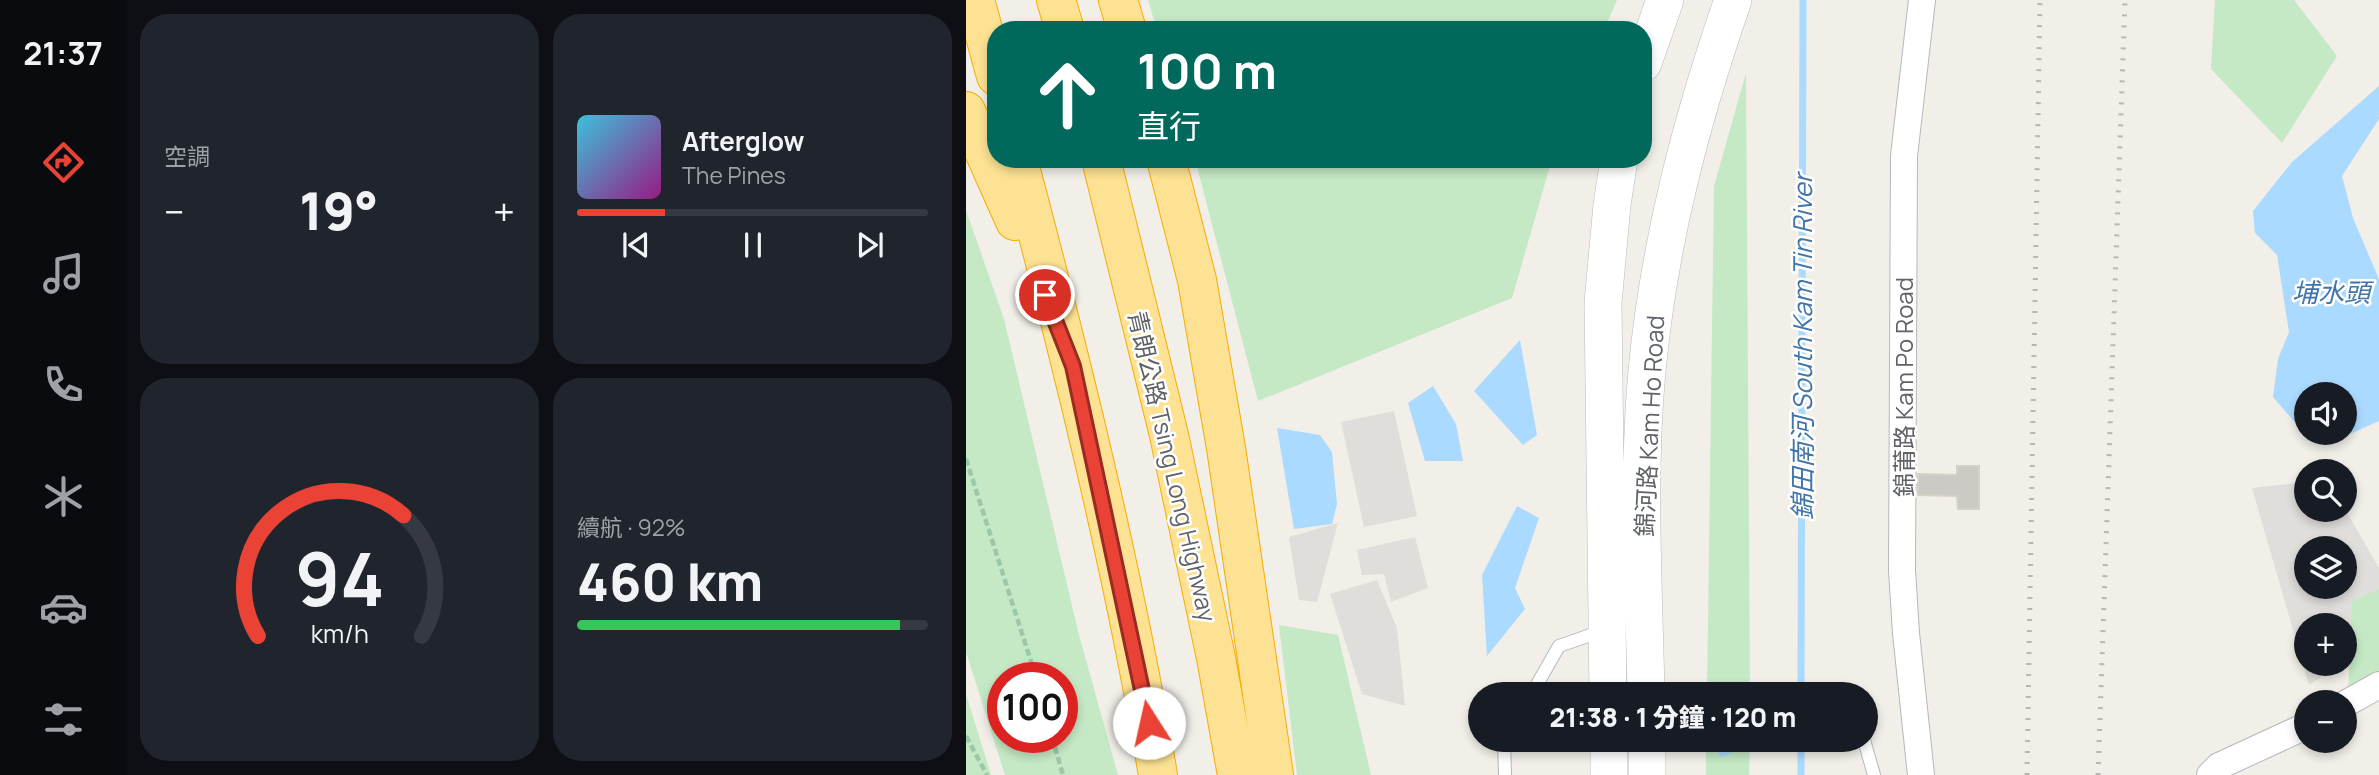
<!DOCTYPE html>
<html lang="zh-TW">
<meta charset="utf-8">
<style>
:root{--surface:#171b24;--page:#20242c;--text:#f1f3f6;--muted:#9ea1a6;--line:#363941;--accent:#ea4335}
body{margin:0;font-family:Manrope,"Noto Sans TC",sans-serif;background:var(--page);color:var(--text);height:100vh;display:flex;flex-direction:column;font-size:26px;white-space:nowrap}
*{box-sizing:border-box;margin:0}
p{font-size:23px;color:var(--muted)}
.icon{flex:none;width:38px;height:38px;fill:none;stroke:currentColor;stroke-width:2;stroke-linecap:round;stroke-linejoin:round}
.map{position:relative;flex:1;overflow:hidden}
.side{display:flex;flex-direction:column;gap:14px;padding:14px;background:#0d0f14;width:840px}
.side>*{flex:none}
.hud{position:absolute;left:21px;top:21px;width:665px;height:147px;border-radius:28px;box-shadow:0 4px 10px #0003;background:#00695c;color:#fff;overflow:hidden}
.tools{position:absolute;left:1328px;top:382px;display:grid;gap:14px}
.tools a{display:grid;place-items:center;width:63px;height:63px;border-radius:50%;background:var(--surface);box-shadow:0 4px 10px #0003;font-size:35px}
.speed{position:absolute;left:21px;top:662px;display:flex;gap:14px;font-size:35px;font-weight:700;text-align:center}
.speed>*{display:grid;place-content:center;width:91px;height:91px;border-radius:50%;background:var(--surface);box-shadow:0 4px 10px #0003;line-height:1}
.speed .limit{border:10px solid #d22;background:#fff;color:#111}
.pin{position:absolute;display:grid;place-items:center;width:60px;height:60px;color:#fff;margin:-30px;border:4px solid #fff;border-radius:50%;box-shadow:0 2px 7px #0007}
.me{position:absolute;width:77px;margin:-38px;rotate:350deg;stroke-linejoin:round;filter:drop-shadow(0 0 5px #0008)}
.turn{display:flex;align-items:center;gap:24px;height:147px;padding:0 35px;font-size:32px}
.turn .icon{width:91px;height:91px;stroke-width:2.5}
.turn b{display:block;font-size:49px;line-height:60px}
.big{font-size:52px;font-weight:800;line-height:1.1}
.side .widget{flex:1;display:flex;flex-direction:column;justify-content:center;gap:10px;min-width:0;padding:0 24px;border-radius:28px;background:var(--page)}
.side .dial{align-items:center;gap:0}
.dial svg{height:182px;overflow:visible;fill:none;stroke:var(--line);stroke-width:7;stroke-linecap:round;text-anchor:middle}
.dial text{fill:var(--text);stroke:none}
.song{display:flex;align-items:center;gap:21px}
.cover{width:84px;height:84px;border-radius:10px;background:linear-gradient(135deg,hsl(190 70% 55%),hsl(310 70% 35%))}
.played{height:7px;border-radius:4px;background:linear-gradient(90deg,var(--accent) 25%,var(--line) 25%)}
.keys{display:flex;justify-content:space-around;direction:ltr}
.heat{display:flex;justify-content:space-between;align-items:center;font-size:38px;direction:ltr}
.charge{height:10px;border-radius:5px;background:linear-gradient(90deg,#34c759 92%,var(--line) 0)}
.side .tiles{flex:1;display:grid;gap:14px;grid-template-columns:repeat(2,1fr)}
.trip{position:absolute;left:502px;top:682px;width:410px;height:70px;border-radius:35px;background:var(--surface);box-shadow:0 4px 10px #0003;font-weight:800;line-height:70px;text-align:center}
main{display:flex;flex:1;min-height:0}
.tab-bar{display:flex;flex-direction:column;width:126px;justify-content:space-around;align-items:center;background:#090b0e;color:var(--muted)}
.tab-bar .icon{width:49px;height:49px}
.tab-bar .selected{color:var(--accent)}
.tab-bar b{font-size:32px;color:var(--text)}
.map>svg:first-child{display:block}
.industrial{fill:#e0deda;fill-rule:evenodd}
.green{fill:#c5e8c5;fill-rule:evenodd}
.water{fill:#aadaff}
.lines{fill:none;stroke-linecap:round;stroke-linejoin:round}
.stream{stroke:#aadaff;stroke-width:7}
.building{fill:#cccac5;stroke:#d6d1c6;stroke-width:2}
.service-casing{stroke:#b5b8bc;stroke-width:14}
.minor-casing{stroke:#b5b8bc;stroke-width:28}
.secondary-casing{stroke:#b6babf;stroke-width:38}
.motorway-casing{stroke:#f9ab00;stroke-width:40}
.path{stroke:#9cc7a9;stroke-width:4.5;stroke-dasharray:7 3.5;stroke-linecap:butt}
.service{stroke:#fff;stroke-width:12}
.minor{stroke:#fff;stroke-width:26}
.secondary{stroke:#fff;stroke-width:37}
.motorway{stroke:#fde293;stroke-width:38}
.rail{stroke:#b6b7b8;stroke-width:5;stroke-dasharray:2 9;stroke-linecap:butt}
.route-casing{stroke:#982c22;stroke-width:18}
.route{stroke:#ea4335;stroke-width:12}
.labels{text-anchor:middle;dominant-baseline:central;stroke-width:5;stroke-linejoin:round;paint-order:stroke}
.street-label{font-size:24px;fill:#5f6368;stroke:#fff}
.water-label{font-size:26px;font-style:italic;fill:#4174aa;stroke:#fff}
</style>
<main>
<nav class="tab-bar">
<b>21:37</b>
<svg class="icon selected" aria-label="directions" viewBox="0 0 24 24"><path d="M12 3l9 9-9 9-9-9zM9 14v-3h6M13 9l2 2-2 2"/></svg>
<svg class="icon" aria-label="music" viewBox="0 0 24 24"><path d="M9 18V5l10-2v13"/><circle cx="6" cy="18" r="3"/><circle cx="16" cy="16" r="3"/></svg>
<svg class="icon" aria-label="phone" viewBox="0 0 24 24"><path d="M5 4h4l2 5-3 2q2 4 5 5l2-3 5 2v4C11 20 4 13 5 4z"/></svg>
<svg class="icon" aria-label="climate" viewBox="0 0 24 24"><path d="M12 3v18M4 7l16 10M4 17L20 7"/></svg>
<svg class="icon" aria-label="car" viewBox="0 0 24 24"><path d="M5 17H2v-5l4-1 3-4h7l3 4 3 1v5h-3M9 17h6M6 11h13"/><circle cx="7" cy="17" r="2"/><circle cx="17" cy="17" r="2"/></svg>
<svg class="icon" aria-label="filters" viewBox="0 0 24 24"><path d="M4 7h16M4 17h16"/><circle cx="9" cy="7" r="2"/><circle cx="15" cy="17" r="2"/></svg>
</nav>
<section class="side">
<div class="tiles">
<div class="widget"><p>空調</p>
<div class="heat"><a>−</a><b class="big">19°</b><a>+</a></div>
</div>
<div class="widget">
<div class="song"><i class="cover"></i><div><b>Afterglow</b><p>The Pines</p></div></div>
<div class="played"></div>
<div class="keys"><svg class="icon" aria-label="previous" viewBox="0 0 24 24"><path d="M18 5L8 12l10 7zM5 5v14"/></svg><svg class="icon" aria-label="pause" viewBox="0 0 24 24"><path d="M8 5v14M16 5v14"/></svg><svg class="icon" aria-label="next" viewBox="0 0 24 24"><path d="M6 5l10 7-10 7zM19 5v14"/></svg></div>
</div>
<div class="widget dial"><svg viewBox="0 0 100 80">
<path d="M14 69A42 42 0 1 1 86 69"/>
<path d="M14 69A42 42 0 0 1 78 16" stroke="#ea4335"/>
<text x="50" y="56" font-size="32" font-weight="700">94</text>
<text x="50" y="72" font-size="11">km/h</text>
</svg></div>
<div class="widget"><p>續航 · 92%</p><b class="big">460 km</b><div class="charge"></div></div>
</div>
</section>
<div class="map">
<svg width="1413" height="775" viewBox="0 0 1413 775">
<rect width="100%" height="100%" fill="#f1efe8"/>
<path class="industrial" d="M428,411l23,105 -53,11 -23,-105z
M1340,482v27h39l34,59v69l-34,24v-36h-39v38h35l-32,22 -57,-197zM1340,548h39v38h-39z
M372,523l-21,79 -18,-2 -10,-63z
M449,537l13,51 -37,14 -7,-28 -22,1 -5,-25z
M411,580l20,48 8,78 -43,-12 -32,-100z"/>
<path class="green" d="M182,0h469l-13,30h-447z
M1249,0h79l43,56 -55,87 -71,-74z
M780,73l4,622h-43l7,-509z
M229,159h357l-40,139 -254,103z
M0,210l38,109 75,316 39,140h-113l-39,-123zM96,677v60h-59v-60z
M1413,589v106l-31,-3 4,-91z
M313,625l59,10 33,140h-74z
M0,694l25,81h-25z
M740,740h44l-1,35h-43z"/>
<path class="water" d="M1413,86v33l-37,57 11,42 26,61v142l-31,14 -14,-3h11v-38h-39v33l-8,-1 -25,-29 5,-38 11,-27 -12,-77 -22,-22 -2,-22 39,-49z
M554,340l17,95 -14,10 -49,-54z
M467,386l23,38 7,37h-38l-17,-58z
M311,428l43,7 12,17 5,52 -5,20 -38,5z
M551,506l22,12 -24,70 10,21 -38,47 -5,-81z"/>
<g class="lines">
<path class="stream" d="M835,695l2,-695
M756,753l33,-13
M835,775v-35"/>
</g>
<path class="building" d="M991,466h22v43h-21l-1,-13 -39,-1v-21l39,1z"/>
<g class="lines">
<g class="service-casing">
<path id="service" d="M565,695l28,-49 43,-15
M538,740l1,35
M898,740l10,35"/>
</g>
<g class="minor-casing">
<path id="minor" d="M1379,704l34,-19
M955,775l-15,-142 -4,-63 2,-414 18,-156
M1244,775l9,-9 87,-40"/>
</g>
<g class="secondary-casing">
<path id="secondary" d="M677,63l22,-63
M642,695l-5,-392 9,-98 7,-46
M680,695c-2,-108 -9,-216 1,-324 12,-128 44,-250 86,-371
M681,740v35
M643,775v-35"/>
</g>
<g class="motorway-casing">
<path id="motorway" d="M9,0l21,76
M90,0l9,30
M152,0l9,30
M0,111l49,110
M52,159c54,204 105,408 140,616
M135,159l68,276 47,223 21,117
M200,159l31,121 29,168 48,327"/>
</g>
<path class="path" d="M0,459l70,218
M0,736l21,39
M86,737l11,38"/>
<use href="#service" class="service"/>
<use href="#minor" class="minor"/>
<use href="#secondary" class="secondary"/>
<use href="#motorway" class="motorway"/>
<path class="rail" d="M1061,775l13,-775
M1132,775l27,-775"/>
</g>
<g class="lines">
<g class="route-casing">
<path id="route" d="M79,295l28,71 76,357"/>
</g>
<use href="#route" class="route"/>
</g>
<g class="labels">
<g class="street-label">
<text transform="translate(937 387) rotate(-90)">錦莆路 Kam Po Road</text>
<text transform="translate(683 426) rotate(-87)">錦河路 Kam Ho Road</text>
<text transform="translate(207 466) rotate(77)">青朗公路 Tsing Long Highway</text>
</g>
<g class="water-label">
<text x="1365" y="292">埔水頭</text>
<text transform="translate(836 347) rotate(-90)">錦田南河 South Kam Tin River</text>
</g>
</g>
</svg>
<div class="tools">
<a><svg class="icon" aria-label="sound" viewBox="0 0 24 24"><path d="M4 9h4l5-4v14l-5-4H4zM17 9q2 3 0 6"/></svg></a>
<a><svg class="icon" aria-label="search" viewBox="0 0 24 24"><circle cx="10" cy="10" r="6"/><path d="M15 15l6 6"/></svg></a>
<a><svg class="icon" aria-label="layers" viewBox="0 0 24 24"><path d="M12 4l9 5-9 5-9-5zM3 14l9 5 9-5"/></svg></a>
<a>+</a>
<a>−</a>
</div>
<div class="speed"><div class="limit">100</div></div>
<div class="pin" style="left:79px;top:295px;background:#d93025"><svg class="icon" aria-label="arrive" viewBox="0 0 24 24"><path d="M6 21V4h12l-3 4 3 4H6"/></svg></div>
<svg class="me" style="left:183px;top:723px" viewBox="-20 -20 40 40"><circle r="19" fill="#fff"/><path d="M0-13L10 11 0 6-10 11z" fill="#ea4335"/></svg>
<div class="trip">21:38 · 1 分鐘 · 120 m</div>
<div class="hud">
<div class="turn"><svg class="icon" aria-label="ahead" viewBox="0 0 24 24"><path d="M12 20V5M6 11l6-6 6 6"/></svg><div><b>100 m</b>直行</div></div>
</div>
</div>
</main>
